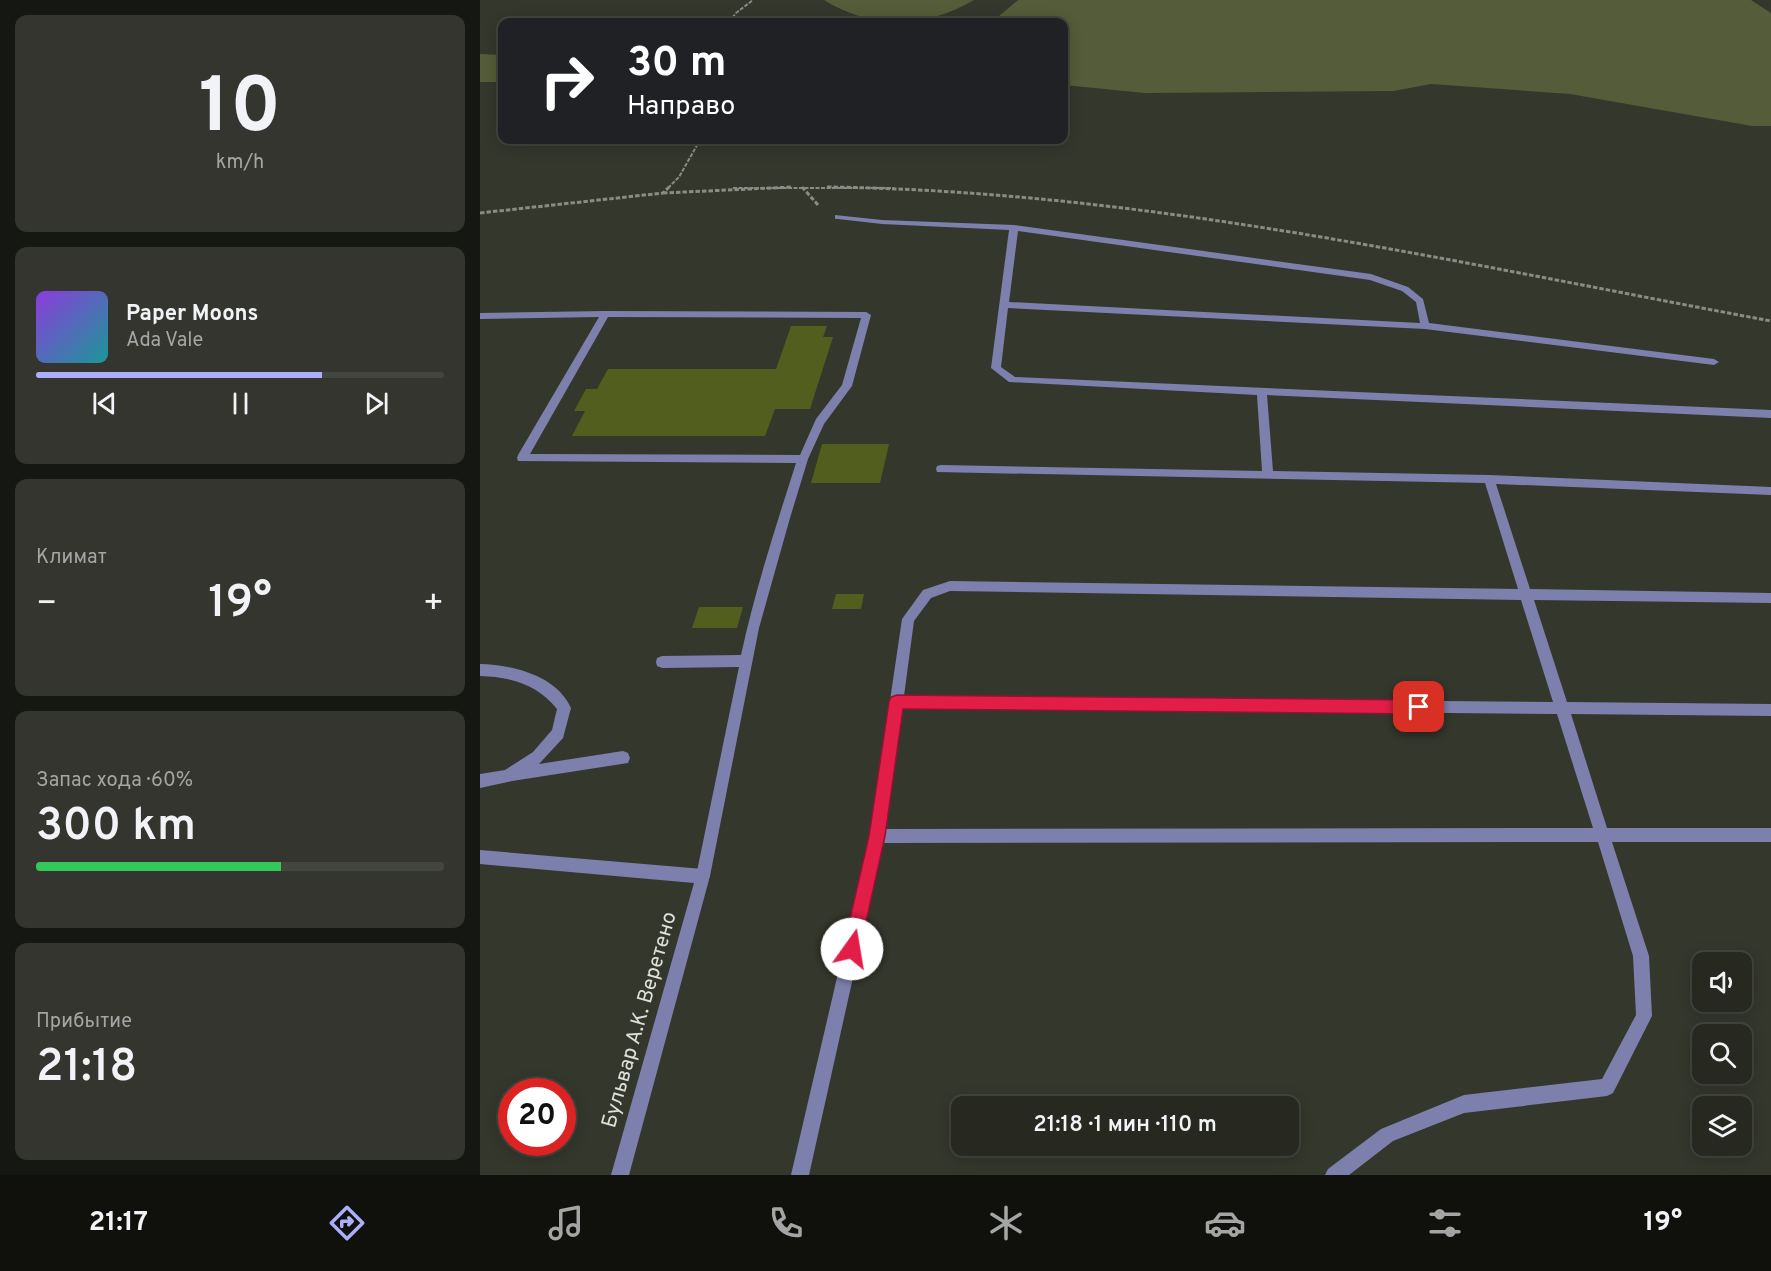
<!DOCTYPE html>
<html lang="ru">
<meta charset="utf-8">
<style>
:root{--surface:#272921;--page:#33352e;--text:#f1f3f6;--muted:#a4a6a5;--line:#43453f;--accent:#abaffb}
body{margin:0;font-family:Overpass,sans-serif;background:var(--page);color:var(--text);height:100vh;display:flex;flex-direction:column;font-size:22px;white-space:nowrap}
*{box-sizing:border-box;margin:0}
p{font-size:20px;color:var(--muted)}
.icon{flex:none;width:33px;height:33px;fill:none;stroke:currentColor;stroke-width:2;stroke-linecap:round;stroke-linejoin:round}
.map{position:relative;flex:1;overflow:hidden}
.drawer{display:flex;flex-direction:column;gap:15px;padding:15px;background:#151712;width:480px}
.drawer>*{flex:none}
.hud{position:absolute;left:18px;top:18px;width:570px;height:126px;border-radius:12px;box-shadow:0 3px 15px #0003,0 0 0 2px var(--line);background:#202124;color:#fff;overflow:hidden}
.tools{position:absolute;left:1212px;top:952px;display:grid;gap:12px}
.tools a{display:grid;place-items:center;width:60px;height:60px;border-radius:12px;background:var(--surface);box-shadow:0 3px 15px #0003,0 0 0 2px var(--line);font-size:30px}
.speed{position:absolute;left:18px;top:1078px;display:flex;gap:12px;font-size:30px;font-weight:700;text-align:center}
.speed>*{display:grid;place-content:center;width:78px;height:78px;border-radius:50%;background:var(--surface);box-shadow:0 3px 15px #0003,0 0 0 2px var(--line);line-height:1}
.speed .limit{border:9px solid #d22;background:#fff;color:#111}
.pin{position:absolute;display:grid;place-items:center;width:51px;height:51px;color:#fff;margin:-26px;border-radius:12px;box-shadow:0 3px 9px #0006}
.me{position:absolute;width:66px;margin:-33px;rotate:13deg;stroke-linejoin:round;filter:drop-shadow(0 0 4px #0008)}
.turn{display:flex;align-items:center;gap:21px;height:126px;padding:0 30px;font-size:27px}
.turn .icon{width:78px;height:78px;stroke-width:2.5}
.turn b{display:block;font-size:42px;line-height:51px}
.big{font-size:45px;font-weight:600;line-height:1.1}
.drawer .widget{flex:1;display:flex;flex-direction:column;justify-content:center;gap:9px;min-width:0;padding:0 21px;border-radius:12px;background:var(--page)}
.drawer .dial{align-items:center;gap:0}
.dial b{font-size:78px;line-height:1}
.song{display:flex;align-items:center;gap:18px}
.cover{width:72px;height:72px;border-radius:9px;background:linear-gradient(135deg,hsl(270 70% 55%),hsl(180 70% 35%))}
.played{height:6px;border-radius:3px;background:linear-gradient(90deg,var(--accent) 70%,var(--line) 70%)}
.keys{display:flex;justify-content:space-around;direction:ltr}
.heat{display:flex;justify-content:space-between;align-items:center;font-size:33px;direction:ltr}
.charge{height:9px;border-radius:4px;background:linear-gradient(90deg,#34c759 60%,var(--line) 0)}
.trip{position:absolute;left:471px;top:1096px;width:348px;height:60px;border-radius:12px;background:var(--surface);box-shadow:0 3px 15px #0003,0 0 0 2px var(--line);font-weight:600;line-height:60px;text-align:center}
.tabs{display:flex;height:96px;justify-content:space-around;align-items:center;background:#10100d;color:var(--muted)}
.tabs .icon{width:42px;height:42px}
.tabs .selected{color:var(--accent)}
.tabs b{font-size:27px;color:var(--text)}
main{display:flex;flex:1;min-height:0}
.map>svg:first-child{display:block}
.green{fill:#545c39}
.building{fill:#525e1d}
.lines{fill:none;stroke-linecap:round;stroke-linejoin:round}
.path-far1{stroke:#898c83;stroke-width:2;stroke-dasharray:4 1.5;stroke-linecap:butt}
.path{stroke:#898c83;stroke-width:3;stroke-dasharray:4.5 2;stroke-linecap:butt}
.lane{fill:#7d80ac;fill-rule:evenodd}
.street{fill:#7d80ac;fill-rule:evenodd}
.route{fill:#e11d48;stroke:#92132f;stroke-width:1.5}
.labels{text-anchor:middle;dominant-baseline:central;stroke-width:6;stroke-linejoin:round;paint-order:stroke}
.near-street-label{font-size:21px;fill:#dee0d9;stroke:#34372c}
</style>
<main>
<section class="drawer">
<div class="widget dial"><b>10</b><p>km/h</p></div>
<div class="widget">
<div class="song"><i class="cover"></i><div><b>Paper Moons</b><p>Ada Vale</p></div></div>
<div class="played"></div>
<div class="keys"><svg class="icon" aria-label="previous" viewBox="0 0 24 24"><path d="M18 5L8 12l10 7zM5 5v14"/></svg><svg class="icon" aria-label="pause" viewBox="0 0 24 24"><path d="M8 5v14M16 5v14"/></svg><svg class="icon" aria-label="next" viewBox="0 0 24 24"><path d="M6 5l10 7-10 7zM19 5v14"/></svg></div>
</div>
<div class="widget"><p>Климат</p>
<div class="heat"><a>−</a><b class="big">19°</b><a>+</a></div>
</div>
<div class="widget"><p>Запас хода · 60%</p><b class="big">300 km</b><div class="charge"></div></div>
<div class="widget"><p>Прибытие</p><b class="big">21:18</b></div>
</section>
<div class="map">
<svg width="1291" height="1175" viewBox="0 0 1291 1175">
<rect width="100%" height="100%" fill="#34372c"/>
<path class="green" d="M344,0h150c-48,28 -102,30 -150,0z
M538,0h733l20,13v113h-19l-182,-32 -139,-10 -37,7 -250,2 -80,-8v-63h-72z
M0,54l22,1v27h-22z"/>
<path class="building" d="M311,326h36l-4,11h10l-23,72h-35l-10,27h-193l13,-25h-11l12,-22h11l11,-20h168z
M342,444h67l-9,39h-69z
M356,594h28l-3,15h-29z
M219,607h44l-6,21h-45z"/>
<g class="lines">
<path class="path-far1" d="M249,22l7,-9 17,-13
M188,188l11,-11 21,-37
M253,188h161"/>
<path class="path" d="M322,187l17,19
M347,187c319,4 631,76 944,134
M183,193l130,-6
M0,213l183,-20 6,-6"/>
<path class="lane" d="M355,215l47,5 132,5 357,49 37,13 15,12 6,24 285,36 5,3 -5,3 -289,-36 -417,-21 -7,59 14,10 756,33v8l-504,-23 6,76 216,4 282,12v8l-275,-11 34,105 241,4v10l-237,-3 33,102 204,2v12l-200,-2 36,114h164v14h-159l37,114 3,60 -39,77 -6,3 -143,17 -71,28 -44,34h-24l3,-6 53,-40 83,-34 138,-16 34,-64 -3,-59 -35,-114 -715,1 -74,332h-18l79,-339 32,-217 21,-29 27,-9 568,8 -33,-106 -548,-11 -1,-3 1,-3 4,-1 321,6 -5,-76 -248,-13 -18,-14 18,-138 -127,-6 -44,-5h-3zM538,231l352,49 32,11 14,11 4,21 -411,-21zM470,591l571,9 32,102 -649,-6 10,-75 17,-23zM422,708l655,6 36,114 -708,1z
M125,311l261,1 5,3 -19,71 -28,38 -16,35 -18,59 -31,110 -49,248 -2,5 -5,2 -5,-2 -2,-5 43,-209 -77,1 -5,-2 -1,-4 1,-4 5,-2 79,-1c14,-65 35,-129 55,-192l-278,-2 -1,-3 1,-3 81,-138 -119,2v-6zM128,317l253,1 -19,67 -26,34 -16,36 -270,-1z
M0,664c32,1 76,11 91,44l-8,30 -24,26 84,-13 5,2 2,5 -2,5 -116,18 -32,7v-14l25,-4 28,-18 19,-22 5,-21c-20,-25 -46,-32 -77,-33z"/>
<path class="street" d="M0,850l223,19 5,2 2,5 -81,299h-18l83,-292 -214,-19z"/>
</g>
<path class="route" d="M417,695l522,5 5,2 2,5 -2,5 -5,2 -516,-5 -18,127 -25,113 -2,6 -6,3 -7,-3 -2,-6 26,-113 20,-134 2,-5z"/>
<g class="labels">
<g class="near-street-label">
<text transform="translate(160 1020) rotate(-74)">Бульвар А.К. Веретено</text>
</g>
</g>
</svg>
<div class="tools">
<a><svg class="icon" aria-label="sound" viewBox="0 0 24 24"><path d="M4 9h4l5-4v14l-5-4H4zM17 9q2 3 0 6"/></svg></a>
<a><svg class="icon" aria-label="search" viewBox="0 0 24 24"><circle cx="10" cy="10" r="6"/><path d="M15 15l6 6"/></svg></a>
<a><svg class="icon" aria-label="layers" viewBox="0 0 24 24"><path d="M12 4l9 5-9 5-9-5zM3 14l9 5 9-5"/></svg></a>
</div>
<div class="speed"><div class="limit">20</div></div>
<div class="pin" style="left:939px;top:707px;background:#d93025"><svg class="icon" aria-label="arrive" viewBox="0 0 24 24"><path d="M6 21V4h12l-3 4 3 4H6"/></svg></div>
<svg class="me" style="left:372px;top:949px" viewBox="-20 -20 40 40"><circle r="19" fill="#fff"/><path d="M0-13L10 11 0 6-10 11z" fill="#e11d48"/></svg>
<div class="trip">21:18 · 1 мин · 110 m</div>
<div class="hud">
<div class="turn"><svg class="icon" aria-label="right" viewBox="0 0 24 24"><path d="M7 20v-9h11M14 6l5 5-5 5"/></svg><div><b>30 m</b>Направо</div></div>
</div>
</div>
</main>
<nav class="tabs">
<b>21:17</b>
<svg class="icon selected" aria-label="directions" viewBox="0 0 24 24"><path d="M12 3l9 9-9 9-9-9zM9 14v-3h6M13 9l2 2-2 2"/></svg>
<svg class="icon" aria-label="music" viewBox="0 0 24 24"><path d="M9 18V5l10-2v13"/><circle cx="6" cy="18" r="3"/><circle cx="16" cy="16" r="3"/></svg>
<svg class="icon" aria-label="phone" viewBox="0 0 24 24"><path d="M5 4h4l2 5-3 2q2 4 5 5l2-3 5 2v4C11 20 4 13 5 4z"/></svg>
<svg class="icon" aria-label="climate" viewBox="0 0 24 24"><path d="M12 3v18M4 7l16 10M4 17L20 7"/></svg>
<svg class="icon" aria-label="car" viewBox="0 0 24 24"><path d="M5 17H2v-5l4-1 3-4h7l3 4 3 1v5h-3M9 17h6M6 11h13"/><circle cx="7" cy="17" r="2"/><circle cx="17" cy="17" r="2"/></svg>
<svg class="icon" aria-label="filters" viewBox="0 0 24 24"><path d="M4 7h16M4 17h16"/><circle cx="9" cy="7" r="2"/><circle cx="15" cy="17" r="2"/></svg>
<b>19°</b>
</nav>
